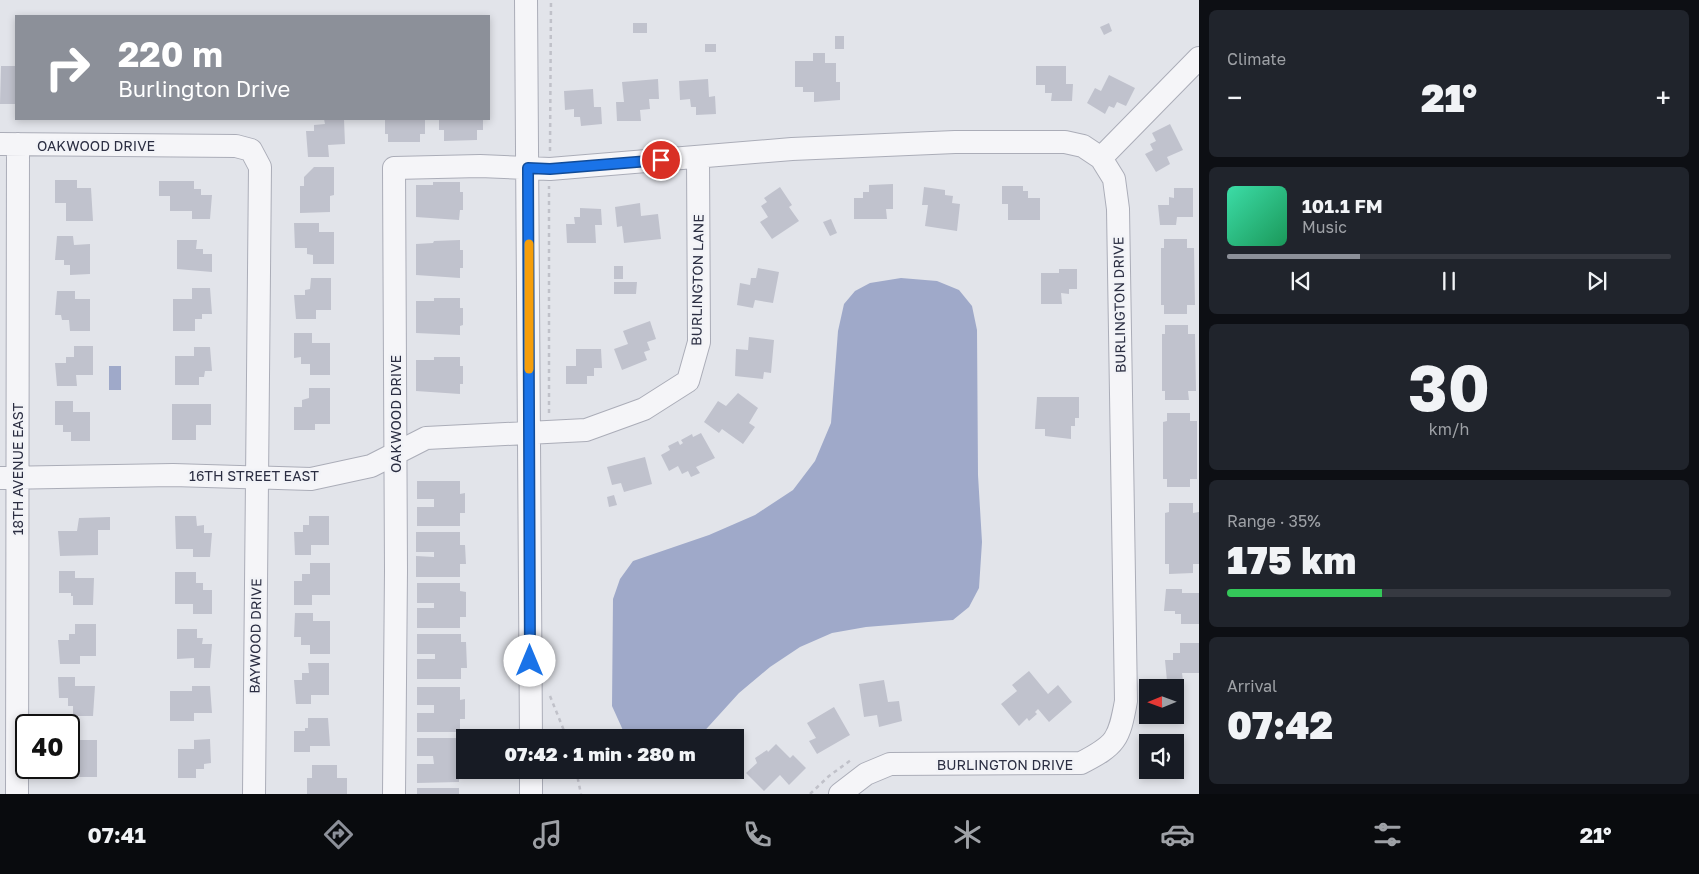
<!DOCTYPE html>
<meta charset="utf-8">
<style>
:root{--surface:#171b24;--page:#20242c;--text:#f1f3f6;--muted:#9ea1a6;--line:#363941;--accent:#8c9099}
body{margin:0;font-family:"Golos Text",sans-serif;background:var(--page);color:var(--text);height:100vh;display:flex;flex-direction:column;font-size:19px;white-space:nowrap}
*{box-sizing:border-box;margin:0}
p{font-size:16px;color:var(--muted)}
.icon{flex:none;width:28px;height:28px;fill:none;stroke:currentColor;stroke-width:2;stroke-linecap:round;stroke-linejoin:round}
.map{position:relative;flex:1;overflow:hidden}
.panel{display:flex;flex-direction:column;gap:10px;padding:10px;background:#0d0f14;width:500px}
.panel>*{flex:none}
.top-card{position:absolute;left:15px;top:15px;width:475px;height:105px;border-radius:0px;box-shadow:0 2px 8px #0003;background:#8c9099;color:#fff;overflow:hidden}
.needle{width:32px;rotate:269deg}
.buttons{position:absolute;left:1139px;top:679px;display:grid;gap:10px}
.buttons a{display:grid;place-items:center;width:45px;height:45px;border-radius:0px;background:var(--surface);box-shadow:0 2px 8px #0003;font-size:25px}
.speed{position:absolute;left:15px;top:714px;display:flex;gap:10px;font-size:25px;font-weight:700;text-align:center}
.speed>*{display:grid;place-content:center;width:65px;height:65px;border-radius:50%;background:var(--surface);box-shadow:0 2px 8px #0003;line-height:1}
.speed .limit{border:2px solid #111;border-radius:8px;background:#fff;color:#111}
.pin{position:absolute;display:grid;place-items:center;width:42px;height:42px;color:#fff;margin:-21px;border:2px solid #fff;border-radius:50%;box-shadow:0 1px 5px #0007}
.me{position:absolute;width:55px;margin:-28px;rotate:0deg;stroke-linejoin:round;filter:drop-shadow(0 0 4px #0008)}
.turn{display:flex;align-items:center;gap:18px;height:105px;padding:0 20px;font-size:22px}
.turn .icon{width:65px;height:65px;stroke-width:2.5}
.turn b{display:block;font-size:35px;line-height:42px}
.big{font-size:38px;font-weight:800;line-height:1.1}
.panel .widget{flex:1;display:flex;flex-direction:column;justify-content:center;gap:8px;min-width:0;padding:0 18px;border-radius:8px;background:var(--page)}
.panel .dial{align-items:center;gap:0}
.dial b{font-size:65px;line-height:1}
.song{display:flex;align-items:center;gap:15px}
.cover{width:60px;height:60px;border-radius:8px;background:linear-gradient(135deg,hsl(160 70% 55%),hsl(150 70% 35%))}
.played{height:5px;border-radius:2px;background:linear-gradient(90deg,var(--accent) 30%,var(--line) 30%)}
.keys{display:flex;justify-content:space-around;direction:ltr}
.heat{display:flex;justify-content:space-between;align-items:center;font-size:28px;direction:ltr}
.charge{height:8px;border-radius:4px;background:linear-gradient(90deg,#34c759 35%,var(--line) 0)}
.trip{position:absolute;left:456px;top:729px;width:288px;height:50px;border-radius:0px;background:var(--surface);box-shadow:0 2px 8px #0003;font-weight:800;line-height:50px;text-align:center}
.dock{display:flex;height:80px;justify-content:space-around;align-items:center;background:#090b0e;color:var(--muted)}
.dock .icon{width:35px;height:35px}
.dock .on{color:var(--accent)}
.dock b{font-size:22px;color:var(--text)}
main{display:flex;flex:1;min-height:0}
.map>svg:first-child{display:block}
.water{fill:#9fa9c9}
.building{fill:#c0c2cd}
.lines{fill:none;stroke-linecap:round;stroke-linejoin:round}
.minor-casing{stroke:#abadb8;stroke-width:24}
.path{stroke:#c0c1c9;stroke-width:2.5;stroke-dasharray:4 4;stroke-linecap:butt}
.minor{stroke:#f5f5f8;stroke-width:22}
.route-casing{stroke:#114b97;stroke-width:12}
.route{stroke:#1a73e8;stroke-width:9}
.slow{stroke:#f59e0b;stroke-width:9}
.labels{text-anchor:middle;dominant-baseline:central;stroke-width:5;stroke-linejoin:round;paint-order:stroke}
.street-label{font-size:14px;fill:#2b2e42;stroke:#f2f3f7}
</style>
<main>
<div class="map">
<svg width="1199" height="794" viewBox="0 0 1199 794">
<rect width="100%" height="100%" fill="#e2e4ea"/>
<path class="water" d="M901,278l36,3 22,9 13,16 5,24 1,145 4,67 -3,46 -10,19 -16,13 -87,7 -34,6 -32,14 -30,20 -31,26 -40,44h-73l-14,-31 1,-107 7,-20 13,-18 76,-26 46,-20 38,-25 22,-29 16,-38 7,-92 6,-27 11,-13 15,-8z
M109,366h12v24h-12z"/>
<path class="building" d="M633,23h14v10h-14z
M1109,23l3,8 -8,4 -4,-8z
M835,36h9v13h-9z
M705,44h11v8h-11z
M813,53h12v10h11v19h4v18l-26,2v-10h-11v-5h-8v-26h18z
M1,66h15v38h-16z
M1036,66h30v18h7l-1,17h-21l1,-8h-7v-8h-9z
M1109,75l26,13 -9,18 -9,-4 -3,6 -5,-2 -4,8 -18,-11 8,-15 6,3z
M658,79l1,20h-10l1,10 -10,1 1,11h-24l-1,-19h8l-2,-20z
M708,79l1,18 6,-1 1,18 -20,1v-8h-5l-1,-8 -10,1 -1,-19z
M593,89l1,18h7l1,17 -21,2 -1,-9h-6v-8l-9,1 -1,-19z
M324,119h20l1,25 -17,1 1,12h-21l-2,-26h8v-6l11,-1z
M385,119h40v15h-5v8h-32v-8h-3z
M439,119h44v11h-6v10l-33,1v-11h-5z
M1170,124l13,26 -16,7 3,7 -14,8 -11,-18 8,-4 -3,-6 6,-3 -4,-8z
M314,167h20v28l-4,1v16l-30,1v-27h4v-9z
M55,180h22v8h14l2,33h-27v-18h-11z
M159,181h35v8h7v6h11l-2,24h-18v-8h-22v-15h-11z
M433,182h27v10h3v18h-3l-1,10 -43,-3v-32h17z
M893,184v25h-7l1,10h-33v-21h9v-6h6v-7z
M1002,186h21v5h5v7h12v22h-32v-16h-6z
M780,187l12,18 -3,2 10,14 -27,18 -12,-17 8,-5 -7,-11 6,-4 -3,-4z
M924,187l21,3v5l8,1 -1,7 8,1 -3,27 -32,-5 3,-21h-6z
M1174,188h19v29h-16l-1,8h-16l-2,-20h11v-8l5,1z
M640,203l1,13 17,-2 3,25 -37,4 -2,-17 -5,1 -2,-20z
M580,208l21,1 1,16h-7l1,18h-29l-1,-19h9l-1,-7h6z
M831,219l6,14 -7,3 -7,-14z
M294,223h25v9h15v32h-21v-9l-6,-1v-6h-12z
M57,236h16l1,9 16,-1v30l-20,1v-10h-6v-5h-9z
M1164,239h23v9h7l1,57h-8v9h-23v-9h-3v-57h3z
M177,240h20l-1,9h7v5h9v18l-35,-3z
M460,240v10h3v18h-3v10l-44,-3v-31l17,-1 1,-2z
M614,266h9v13h-9z
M758,268l21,4 -6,31 -18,-3 -2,8 -16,-3 3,-22 10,2 1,-7h5z
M1059,269h18v20h-8v5l-8,-1 1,11h-21v-31h18z
M311,278h20v32h-15v9h-20l-2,-24h11v-5l5,-1z
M614,282h23l-1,12h-22z
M192,288h18l2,26h-10v5h-7v12h-22v-32h19z
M57,291h18v8h15v32h-20l-1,-11h-7l-1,-5h-6z
M434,298h26v10h3v17l-3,1v9l-44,-2v-32h18z
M650,321l6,18 -9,3 3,8 -6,2 3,8 -25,10 -8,-21 14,-5 -5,-13z
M1165,325h23v9h7l1,57h-8l1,9h-24v-9h-3v-57h3z
M294,333h18v10h18v32h-20v-11h-9v-7l-7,1z
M749,337l25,3 -3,33 -7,-1 -1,7 -28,-3 1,-27 12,1z
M74,346h19v29h-17l1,11h-20l-2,-23h11v-6h8z
M194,347h16l2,24h-7l-1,6h-5v8h-24v-29h19z
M576,349h25l1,19h-8v8h-7v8h-21v-18h10z
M434,357h26v9h3v18h-3v10l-44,-3v-31h18z
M309,388h21v36h-15v6h-21v-23h8v-7l7,-2z
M738,393l20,15 -9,15 6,4 -12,17 -21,-15 -3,4 -15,-11 14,-21 8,5z
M1037,397h42v21h-4v8h-4v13l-26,-3v-7h-10z
M55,401h18v11h17v29h-19v-9h-8v-7h-8z
M172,404h39v21h-15v15h-24z
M1167,413h23v8h7v58h-7v8h-23v-8h-4v-57l4,-1z
M701,433l14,25 -19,9 4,6 -9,4 -3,-6 -6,3 -4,-8 -9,5 -8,-16 9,-5 -2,-4 10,-5 2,4 3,-2 -2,-3 11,-6 1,3z
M645,457l7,27 -28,8 -3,-9 -9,2 -5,-18z
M417,481h43v13l5,-1v20h-5v13h-43v-19h17v-8h-17z
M614,495l3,10 -8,2 -2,-10z
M1169,503h24v10l6,-1v52h-6v9l-24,1v-10h-4v-51l4,-1z
M175,516h21l1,10 7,-1v8h8l-2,24h-17v-8h-17z
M309,516h20v29h-18v10h-16l-1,-23h9v-7h6z
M110,517v13h-12v25l-38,1 -2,-25h19l2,-13z
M416,532h44v13h5l1,19h-6v13h-44v-21l18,1v-5h-18z
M310,563h20v32h-18v10h-18v-24h8v-7h8z
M59,571h16v7h19l-1,27h-20v-9h-2v-3h-12z
M175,572h21v11h7v7h9v24h-19v-10h-18z
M417,583h43v8l6,1v25h-6v11h-43v-20h17v-5h-17z
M1166,589h16v4h17v31h-18v-10h-6v-3h-11z
M295,613h18v8h17v33h-20v-9h-9v-8h-7z
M75,624h21v32h-16v8h-20l-2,-24h11v-6h6z
M177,629h20v9h6l-1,6h10l-2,24h-16v-10l-17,1z
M417,634h44v8h5l1,26h-6v11h-44v-20h18v-5h-18z
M1180,643h19v30h-17l1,8h-16l-2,-21h8v-7h7z
M308,663h21v32h-18v9h-15l-2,-24h8v-7h7z
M1029,671l19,23 10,-9 14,17 -23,20 -11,-13 -3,3 2,2 -8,7 -2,-3 -8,8 -18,-22 16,-13 -5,-6z
M58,677h17v9h20l-2,30h-20v-10h-5v-8h-9z
M884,680l4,22 11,-1 3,20 -23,6 -2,-12 -13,2 -5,-33z
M192,686h18l2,27h-18v8h-24v-30h22z
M417,687h43v13l5,-1v20h-5v13h-43v-19h17v-8h-17z
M834,707l16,28 -33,19 -8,-13 7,-3 -9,-15z
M308,718h20l2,28h-20v6h-16v-21h11v-3h3z
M69,734h9v6h19v37h-25v-10h3l2,-15h-8z
M417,738h42v12h5v19l-5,1v12l-42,1v-19h17l-1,-8h-16z
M210,739l1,24 -7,1v5h-8v9h-18v-29h16v-9z
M776,744l14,14 3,-3 13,13 -17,17 -9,-10 -16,16 -18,-18 11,-10 -2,-5 12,-8 1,2z
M312,765h25v13h10v16h-40v-16h5z
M417,788h42v6h-42z"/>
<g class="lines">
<g class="minor-casing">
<path id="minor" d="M526,0l5,738
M0,144l236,2 15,4 9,17 -6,627
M1101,158l98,-100
M0,478l173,-3 138,4 60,-13 55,-28 160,-8 58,-21 44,-28 11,-39 -1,-185
M531,770v24
M17,794l1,-650
M394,794l2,-224 -2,-402 86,-2 70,3 242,-20 163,-7h110l18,4 18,12 13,21 4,30 8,492c-7,39 -10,44 -45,62l-191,1 -24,10 -26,20"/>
</g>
<path class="path" d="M550,151l1,-151
M549,413v-227
M550,696l17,42
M576,770l5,24
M810,794l19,-18 22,-16"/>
<use href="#minor" class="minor"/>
</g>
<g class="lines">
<g class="route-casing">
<path id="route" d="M530,661l-2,-493 22,1 111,-9"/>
</g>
<use href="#route" class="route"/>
<path class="slow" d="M529,244v125"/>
</g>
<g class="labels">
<g class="street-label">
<text x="96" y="145">OAKWOOD DRIVE</text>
<text transform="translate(697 280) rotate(-89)">BURLINGTON LANE</text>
<text transform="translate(1119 305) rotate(-91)">BURLINGTON DRIVE</text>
<text transform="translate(395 414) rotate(-90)">OAKWOOD DRIVE</text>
<text transform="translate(17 469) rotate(-90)">18TH AVENUE EAST</text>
<text x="254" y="475">16TH STREET EAST</text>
<text transform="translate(255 636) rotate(-89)">BAYWOOD DRIVE</text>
<text x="1005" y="764">BURLINGTON DRIVE</text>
</g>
</g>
</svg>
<div class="buttons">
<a><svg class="needle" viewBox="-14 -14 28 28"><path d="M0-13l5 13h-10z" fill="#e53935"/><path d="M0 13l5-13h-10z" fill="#9ea1a6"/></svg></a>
<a><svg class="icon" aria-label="sound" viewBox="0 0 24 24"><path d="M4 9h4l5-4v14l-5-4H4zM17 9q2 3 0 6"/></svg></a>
</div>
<div class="speed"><div class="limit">40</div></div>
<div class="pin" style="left:661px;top:160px;background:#d93025"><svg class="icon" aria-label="arrive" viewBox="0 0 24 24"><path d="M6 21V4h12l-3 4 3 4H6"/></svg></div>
<svg class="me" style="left:530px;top:661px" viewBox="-20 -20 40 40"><circle r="19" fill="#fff"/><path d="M0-13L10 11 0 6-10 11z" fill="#1a73e8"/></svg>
<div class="trip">07:42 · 1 min · 280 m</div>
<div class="top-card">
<div class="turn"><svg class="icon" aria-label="right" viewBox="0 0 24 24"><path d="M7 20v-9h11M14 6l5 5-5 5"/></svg><div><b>220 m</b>Burlington Drive</div></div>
</div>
</div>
<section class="panel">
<div class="widget"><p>Climate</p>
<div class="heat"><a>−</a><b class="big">21°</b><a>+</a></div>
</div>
<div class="widget">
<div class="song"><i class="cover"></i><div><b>101.1 FM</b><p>Music</p></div></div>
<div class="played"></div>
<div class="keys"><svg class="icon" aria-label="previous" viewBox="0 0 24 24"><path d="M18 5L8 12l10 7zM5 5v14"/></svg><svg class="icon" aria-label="pause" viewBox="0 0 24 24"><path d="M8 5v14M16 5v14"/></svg><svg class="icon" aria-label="next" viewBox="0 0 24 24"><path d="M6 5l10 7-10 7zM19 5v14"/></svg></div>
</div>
<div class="widget dial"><b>30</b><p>km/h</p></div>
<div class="widget"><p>Range · 35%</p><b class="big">175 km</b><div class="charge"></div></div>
<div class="widget"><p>Arrival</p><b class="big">07:42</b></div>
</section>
</main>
<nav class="dock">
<b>07:41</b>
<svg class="icon on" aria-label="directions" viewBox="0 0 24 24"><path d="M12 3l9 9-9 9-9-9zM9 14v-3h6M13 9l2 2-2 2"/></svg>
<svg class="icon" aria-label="music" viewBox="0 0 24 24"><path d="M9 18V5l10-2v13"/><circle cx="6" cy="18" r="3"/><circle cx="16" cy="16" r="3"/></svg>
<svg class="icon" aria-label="phone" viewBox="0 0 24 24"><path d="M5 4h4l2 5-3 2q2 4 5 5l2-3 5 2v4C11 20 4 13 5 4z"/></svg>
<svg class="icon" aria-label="climate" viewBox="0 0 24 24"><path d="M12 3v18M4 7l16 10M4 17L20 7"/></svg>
<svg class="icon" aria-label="car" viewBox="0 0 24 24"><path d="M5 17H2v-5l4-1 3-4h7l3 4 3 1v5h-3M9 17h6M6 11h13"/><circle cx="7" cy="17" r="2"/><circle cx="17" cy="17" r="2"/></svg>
<svg class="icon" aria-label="filters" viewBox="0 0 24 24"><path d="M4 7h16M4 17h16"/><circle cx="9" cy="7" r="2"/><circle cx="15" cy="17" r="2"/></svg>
<b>21°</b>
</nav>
